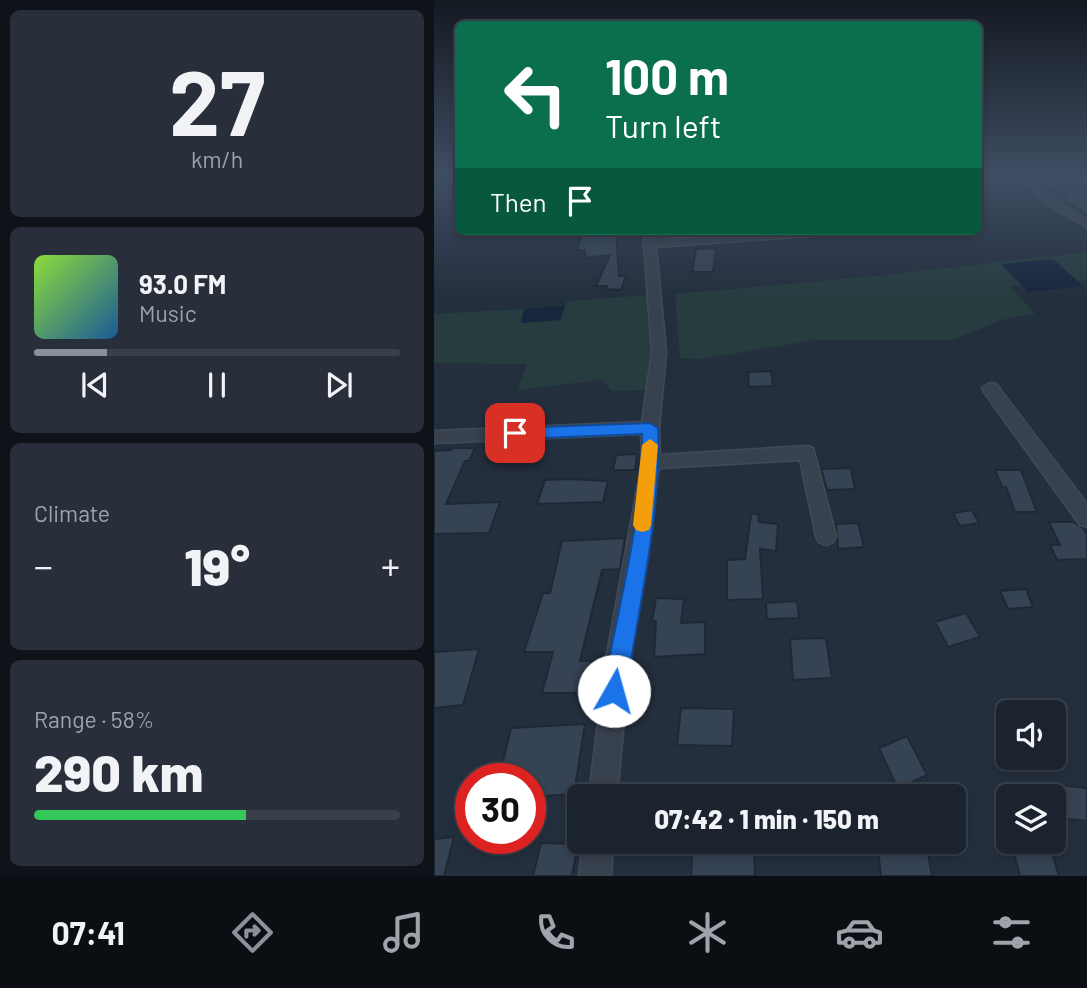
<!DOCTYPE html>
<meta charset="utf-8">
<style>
:root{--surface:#1b232e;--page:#282f3a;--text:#f1f3f6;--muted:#a0a4aa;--line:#39404a;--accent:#8c9099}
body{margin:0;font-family:Barlow,sans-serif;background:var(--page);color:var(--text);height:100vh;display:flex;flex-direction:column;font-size:26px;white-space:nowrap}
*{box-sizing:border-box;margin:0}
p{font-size:23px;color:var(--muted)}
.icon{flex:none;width:38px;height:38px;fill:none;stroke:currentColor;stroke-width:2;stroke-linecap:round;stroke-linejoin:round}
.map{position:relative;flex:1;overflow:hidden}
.panel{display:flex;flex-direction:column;gap:10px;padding:10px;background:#0f1319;width:434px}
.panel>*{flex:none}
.hud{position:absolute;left:21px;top:21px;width:527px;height:214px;border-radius:10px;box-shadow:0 4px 10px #0003,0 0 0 2px var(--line);background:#0b6e4f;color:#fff;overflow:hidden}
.tools{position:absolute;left:562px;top:700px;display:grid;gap:14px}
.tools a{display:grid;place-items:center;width:70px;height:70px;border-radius:10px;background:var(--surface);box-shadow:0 4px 10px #0003,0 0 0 2px var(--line);font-size:35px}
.speed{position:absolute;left:21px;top:763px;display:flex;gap:14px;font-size:35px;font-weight:700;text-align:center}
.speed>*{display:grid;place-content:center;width:91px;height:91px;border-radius:50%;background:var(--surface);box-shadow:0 4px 10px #0003,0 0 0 2px var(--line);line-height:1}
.speed .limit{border:10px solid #d22;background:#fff;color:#111}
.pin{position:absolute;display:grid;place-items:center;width:60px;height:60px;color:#fff;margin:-30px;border-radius:14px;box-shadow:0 4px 10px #0006}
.me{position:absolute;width:77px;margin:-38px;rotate:7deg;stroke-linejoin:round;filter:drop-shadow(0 0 5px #0008)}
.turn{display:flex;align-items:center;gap:24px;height:147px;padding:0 35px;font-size:32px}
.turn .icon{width:91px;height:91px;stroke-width:2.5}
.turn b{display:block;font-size:49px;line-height:60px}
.then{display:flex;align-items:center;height:66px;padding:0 35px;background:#0003;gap:14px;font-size:26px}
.big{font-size:52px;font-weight:800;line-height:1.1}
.panel .widget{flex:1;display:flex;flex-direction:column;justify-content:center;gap:10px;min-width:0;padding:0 24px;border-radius:10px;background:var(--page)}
.panel .dial{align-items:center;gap:0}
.dial b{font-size:91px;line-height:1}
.song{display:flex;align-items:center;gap:21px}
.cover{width:84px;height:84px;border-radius:10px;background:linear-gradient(135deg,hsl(90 70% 55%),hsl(210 70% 35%))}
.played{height:7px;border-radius:4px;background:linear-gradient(90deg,var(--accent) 20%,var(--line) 20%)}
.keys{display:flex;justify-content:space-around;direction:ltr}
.heat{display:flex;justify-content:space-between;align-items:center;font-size:38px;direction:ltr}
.charge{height:10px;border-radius:5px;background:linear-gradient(90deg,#34c759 58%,var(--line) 0)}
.trip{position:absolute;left:133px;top:784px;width:399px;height:70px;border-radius:10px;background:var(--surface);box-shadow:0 4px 10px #0003,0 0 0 2px var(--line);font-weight:800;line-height:70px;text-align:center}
.menu{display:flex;height:112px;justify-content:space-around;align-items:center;background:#0b0e12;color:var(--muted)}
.menu .icon{width:49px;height:49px}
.menu .current{color:var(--accent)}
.menu b{font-size:32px;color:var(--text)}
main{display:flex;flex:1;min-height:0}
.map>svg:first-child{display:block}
.green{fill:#263c3f}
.water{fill:#17263c}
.building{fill:#364354;stroke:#1f2835;stroke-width:2}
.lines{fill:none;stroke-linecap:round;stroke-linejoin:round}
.street-casing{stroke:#414a57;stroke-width:3}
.street{fill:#38414e;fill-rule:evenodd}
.route{fill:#1a73e8;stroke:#114b97;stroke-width:2}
.slow{fill:#f59e0b}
</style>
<main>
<section class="panel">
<div class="widget dial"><b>27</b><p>km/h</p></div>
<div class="widget">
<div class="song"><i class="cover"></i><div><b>93.0 FM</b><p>Music</p></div></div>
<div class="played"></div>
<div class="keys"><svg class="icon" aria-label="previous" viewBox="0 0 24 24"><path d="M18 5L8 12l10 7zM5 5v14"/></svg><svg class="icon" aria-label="pause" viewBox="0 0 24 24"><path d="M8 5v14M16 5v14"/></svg><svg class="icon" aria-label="next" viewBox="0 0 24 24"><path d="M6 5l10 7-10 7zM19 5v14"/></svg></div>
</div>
<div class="widget"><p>Climate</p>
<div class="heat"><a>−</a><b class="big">19°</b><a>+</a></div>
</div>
<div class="widget"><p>Range · 58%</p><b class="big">290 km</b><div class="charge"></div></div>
</section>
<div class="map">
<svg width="653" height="876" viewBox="0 0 653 876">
<rect width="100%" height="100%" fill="#242f3e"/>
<path class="green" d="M653,252v28l-77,6 25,28 -34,6 -48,20h-137l-114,19 -22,-1 -5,-64 210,-19z
M215,295l3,48 -5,47 -35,1 -10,-11 -84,10 9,-26 -93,-1v-49l90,-5 -3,13 39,-2 7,-19z"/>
<path class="water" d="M619,259l30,27 -55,6 -27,-28z
M131,306l-5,14 -39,3 3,-14z"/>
<path class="building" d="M182,232l3,44h7l-5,14 -15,-1 1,-3h-11l14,-31 -25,3v-8h-8l5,-15z
M282,248l-3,24h-21l4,-23z
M337,371l2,15 -24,1 -1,-15z
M18,448h23l-6,13h-4l-19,43 54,-2 -11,31 -55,1v-83l17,-1z
M203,454l-2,16h-22l3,-15z
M417,468l4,21 -28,1 -6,-21z
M561,470h26l16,42h-22l-9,-25h-4z
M135,479l39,2 -5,21 -66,2 8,-24z
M538,510l7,13 -19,3 -7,-13z
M317,514h7l1,8 19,2 -2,27 -16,-2 3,50 -36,1v-40l18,-1z
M615,522h25l10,7 3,5v25l-30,1 -7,-15h10z
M424,523l6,24 -26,2 -2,-25z
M191,538l-5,31 -18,1 -22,91h12l-8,32h-42l11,-41h-29l19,-59h7l12,-52z
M592,589l7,18 -25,2 -8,-18z
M222,598l28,1 -3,24 24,-1v32l-51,3 2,-36h-4z
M363,601l2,17 -32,1 -1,-16z
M532,613l14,24 -32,10 -13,-25z
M392,638l6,40 -39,2 -3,-41z
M45,649l-16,56 -29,3v-56z
M247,708l53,1 -2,37 -55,-1z
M151,724l-11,70 -44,3v-18h-31l12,-51z
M473,736l20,39 -29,14 -19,-41z
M615,784l38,4v33l-30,-3z
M20,837l-10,39h-10v-37z
M259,842h61l1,34h-64z
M443,842h49l6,34h-51z
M577,842h38l10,34h-39z
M107,843l37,1 -6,32h-39z"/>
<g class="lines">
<g class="street-casing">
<path id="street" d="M583,174h10l4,4 56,-2v6l-50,2 19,17 31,18v8l-39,-22z
M653,190v6l-8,1 8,7v8l-21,-17z
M209,231h12v9l136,-9 40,1 -6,3 -169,12 10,105 -7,76 1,27 147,-9 6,2 23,88 -3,6 -7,3 -7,-3 -3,-6 -16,-76 -141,8 -30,197 -12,131h-28l16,-131 37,-203 -1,-28 -207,9v-12l208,-9 10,-70z
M556,383l6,1 91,120v23l-7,-2 -96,-133 -2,-4z
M149,842h30l-2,34h-32z"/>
</g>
<use href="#street" class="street"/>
</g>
<linearGradient id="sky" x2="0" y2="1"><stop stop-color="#141a22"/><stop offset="0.59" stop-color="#3f4d63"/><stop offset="1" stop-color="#3f4d63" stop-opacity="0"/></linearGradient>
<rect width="653" height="297" fill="url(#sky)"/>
<path class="route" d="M216,423l8,5c3,88 -19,177 -32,263l-4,9 -8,3 -8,-3 -3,-9c15,-84 40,-171 39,-257l-127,5 -8,-6 8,-5z"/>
<path class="slow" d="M216,439l8,6 -7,80 -2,5 -7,2 -6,-2 -3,-5 9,-80z"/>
</svg>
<div class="tools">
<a><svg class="icon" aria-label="sound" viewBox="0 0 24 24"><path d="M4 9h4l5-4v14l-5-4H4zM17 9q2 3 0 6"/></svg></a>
<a><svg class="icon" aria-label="layers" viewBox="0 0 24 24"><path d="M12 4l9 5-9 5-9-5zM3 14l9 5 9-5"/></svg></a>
</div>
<div class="speed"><div class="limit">30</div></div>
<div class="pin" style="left:81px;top:433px;background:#d93025"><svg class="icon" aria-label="arrive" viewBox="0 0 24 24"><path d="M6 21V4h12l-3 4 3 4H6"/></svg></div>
<svg class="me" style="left:180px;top:691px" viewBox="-20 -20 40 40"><circle r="19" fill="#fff"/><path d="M0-13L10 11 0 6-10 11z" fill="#1a73e8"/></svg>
<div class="trip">07:42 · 1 min · 150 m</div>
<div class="hud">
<div class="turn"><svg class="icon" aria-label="left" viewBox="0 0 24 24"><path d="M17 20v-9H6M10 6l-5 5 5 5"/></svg><div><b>100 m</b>Turn left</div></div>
<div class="then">Then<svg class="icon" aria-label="arrive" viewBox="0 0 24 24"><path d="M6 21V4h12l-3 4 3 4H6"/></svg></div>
</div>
</div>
</main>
<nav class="menu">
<b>07:41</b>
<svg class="icon current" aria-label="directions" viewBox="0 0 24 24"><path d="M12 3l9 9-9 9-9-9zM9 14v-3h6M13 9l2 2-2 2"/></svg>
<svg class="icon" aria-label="music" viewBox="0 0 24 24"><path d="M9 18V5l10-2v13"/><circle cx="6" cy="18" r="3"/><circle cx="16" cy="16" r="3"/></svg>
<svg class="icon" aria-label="phone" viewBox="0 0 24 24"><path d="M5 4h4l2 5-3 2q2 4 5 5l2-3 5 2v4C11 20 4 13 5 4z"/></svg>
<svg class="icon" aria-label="climate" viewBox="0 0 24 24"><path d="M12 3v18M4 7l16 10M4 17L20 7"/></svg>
<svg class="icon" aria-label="car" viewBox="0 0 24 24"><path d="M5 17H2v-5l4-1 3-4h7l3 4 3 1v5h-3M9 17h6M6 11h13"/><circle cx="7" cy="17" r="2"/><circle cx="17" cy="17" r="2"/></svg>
<svg class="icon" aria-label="filters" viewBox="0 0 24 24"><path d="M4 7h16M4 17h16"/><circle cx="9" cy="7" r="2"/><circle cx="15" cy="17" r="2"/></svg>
</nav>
